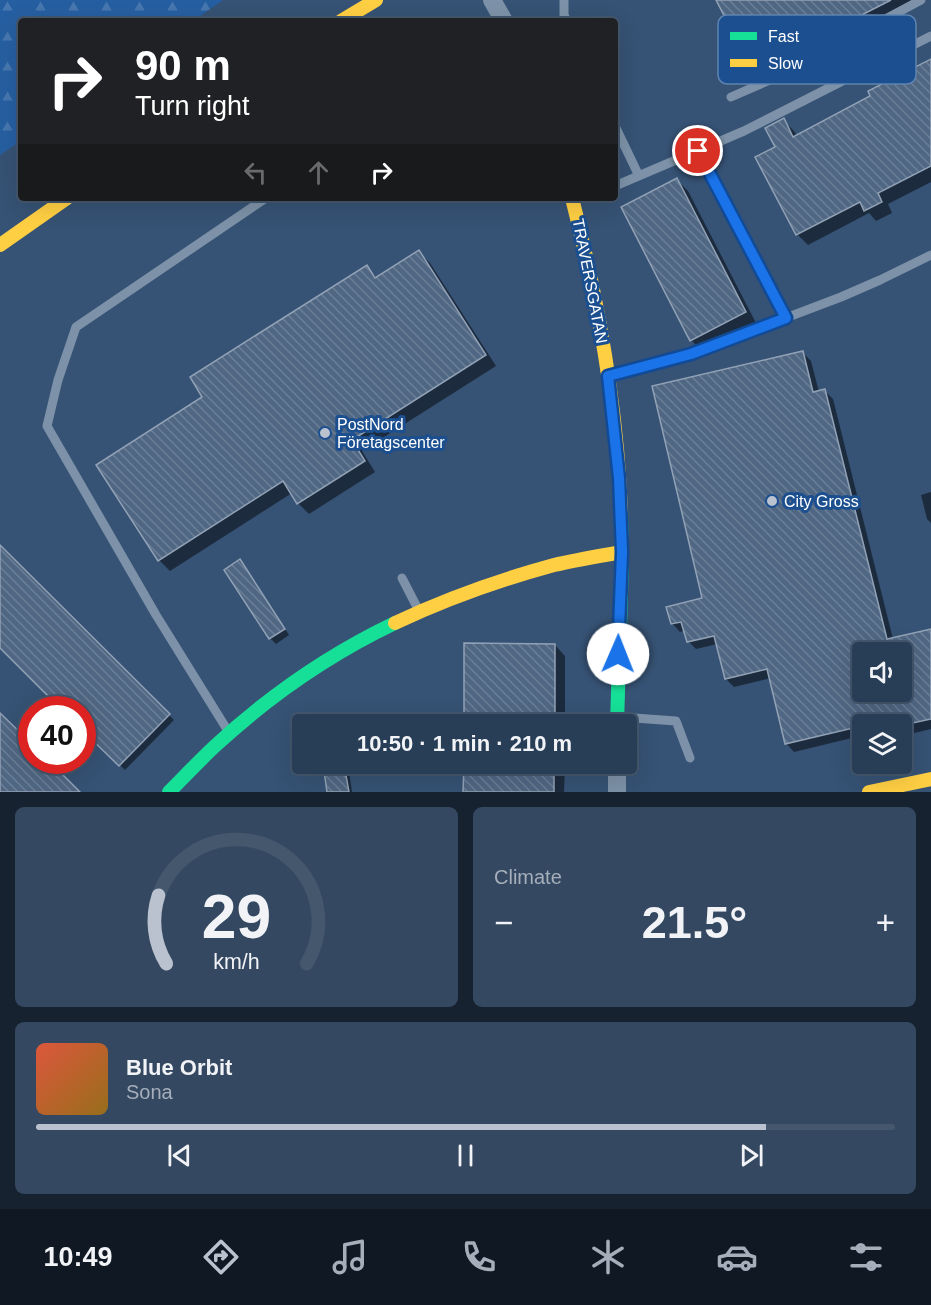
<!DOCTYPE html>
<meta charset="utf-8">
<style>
:root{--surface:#283e57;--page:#344961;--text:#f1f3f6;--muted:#a5aeba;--line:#44576d;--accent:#b9c2ce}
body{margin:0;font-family:Helvetica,sans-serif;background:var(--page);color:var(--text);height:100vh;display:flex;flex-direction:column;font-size:22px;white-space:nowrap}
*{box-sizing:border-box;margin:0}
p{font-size:20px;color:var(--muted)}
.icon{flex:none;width:33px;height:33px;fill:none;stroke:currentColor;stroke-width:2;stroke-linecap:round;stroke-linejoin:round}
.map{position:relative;height:792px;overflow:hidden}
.details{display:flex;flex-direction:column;gap:15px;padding:15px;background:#162230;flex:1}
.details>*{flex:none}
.top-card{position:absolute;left:18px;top:18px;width:600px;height:183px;border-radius:6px;box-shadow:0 6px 24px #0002,0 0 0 2px var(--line);background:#202124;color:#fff;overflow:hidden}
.fabs{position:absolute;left:852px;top:642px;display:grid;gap:12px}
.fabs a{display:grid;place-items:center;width:60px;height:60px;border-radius:6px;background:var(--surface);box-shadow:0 6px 24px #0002,0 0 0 2px var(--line);font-size:30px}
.speed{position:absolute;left:18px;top:696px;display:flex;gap:12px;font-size:30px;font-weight:700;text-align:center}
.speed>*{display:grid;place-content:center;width:78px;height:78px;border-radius:50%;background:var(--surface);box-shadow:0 6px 24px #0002,0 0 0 2px var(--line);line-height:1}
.speed .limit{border:9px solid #d22;background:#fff;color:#111}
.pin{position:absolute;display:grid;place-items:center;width:51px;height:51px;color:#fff;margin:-26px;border:3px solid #fff;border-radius:50%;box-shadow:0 2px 6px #0007}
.me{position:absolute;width:66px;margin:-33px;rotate:1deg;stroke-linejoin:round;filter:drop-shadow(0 0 4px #0008)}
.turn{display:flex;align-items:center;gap:21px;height:126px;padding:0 18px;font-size:27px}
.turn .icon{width:78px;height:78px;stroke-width:2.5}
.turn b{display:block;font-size:42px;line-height:51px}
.lanes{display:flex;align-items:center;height:57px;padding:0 18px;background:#0003;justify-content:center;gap:30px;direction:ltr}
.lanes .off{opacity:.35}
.big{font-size:45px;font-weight:800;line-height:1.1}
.details .tile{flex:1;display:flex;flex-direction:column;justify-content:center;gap:9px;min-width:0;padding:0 21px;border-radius:9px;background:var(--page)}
.details .dial{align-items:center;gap:0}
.dial svg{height:156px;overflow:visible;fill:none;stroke:var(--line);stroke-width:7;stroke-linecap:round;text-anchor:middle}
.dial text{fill:var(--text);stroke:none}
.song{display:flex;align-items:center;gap:18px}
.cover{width:72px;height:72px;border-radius:9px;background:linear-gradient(135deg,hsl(10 70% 55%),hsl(40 70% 35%))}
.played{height:6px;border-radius:3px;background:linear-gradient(90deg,var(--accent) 85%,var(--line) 85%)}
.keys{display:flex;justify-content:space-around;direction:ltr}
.heat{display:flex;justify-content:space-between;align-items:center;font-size:33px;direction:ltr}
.details .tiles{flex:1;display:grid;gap:15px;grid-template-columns:1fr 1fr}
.tile:last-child{grid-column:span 2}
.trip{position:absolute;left:292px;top:714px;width:345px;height:60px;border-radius:6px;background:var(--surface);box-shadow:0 6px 24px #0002,0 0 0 2px var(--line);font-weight:800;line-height:60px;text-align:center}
.dock{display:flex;height:96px;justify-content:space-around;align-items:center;background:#101923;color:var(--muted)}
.dock .icon{width:42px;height:42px}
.dock .on{color:var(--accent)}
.dock b{font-size:27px;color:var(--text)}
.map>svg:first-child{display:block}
.forest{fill:url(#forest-firs)}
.shadow{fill:#0007;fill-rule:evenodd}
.building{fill:url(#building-back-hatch);stroke:#92a2b6;stroke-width:1.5;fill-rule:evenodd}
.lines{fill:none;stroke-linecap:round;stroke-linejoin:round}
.lane{stroke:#7d92a8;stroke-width:9}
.street{stroke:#7d92a8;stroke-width:18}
.fast{stroke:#16e098;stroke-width:14}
.slow{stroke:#ffcf43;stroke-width:14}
.route-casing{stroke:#114b97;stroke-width:15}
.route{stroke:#1a73e8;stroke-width:10}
.poi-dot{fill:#b9c2ce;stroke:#1b4f8f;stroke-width:2}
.labels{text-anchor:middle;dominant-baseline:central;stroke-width:6;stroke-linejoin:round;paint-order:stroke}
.street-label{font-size:16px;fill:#fff;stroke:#1b4f8f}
.poi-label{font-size:16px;fill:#fff;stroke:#1b4f8f;text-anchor:start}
.key{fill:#1b4f8f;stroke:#5f84b1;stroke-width:1.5}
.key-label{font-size:16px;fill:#fff}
</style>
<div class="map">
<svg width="931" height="792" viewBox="0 0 931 792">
<defs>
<pattern id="forest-firs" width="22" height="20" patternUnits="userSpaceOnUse" patternTransform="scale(1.5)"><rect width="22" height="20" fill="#265fa1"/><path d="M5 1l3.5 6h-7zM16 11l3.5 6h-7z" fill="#4777af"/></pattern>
<pattern id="building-back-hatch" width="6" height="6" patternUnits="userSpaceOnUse" patternTransform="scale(1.5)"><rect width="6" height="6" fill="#506783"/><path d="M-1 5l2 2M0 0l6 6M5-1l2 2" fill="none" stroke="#6a7e96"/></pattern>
</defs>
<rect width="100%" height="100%" fill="#365274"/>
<path class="forest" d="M0,0h223l-30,21h-172v120l-21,14z"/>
<path class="shadow" d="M718,0h197l-162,82 -8,-8 -8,-17 8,-4z
M931,61v121l-43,22 4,9 -16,8 -7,-8 -61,32 -11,-11 -20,-87 6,-27 11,11 3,5 75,-39z
M677,180l11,11 68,132 -54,28 -11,-11 -68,-132z
M419,252l11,11 66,103 -134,85 13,21 -66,42 -11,-11 -6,-10 -122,78 -11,-11 45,-163 162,-130 12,12z
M803,353l8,8 8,31 6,-1 8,8 60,240 38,-8v98l-29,7v-12h-40v20l-6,-7 -62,15 -8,-9 -15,-65 -37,9 -8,-8 -9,-35 -21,5 -8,-8 -3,-11 -5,2 -8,-9 32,-23zM862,652h40v40h-40z
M931,492v31l-4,-4 -6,-24z
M0,547l174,173 -49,50 -43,-42v-18l-82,-64z
M240,561l5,6 44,68 -13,9 -6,-6 -43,-68z
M466,644l89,1 10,11v68h-100z
M324,764h24l4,28h-24z
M465,764h100l-1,28h-99z"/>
<path class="building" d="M716,0h175l-147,75 -9,-19 8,-4z
M931,59v107l-53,27 4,9 -18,9 -4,-9 -64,33 -41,-78 20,-10 -10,-19 19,-10 9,19 77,-41 -2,-5z
M677,178l69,134 -56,29 -69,-134z
M419,250l67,105 -134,85 13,21 -68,43 -14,-23 -125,80 -62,-96 106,-68 -12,-20 177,-112 8,13z
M803,351l10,41 12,-3 62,250 44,-10v90l-23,5h-46v2l-77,18 -18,-75 -42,10 -11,-43 -27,6 -6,-20 -10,2 -5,-17 36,-9 -50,-212zM862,652h40v40h-40z
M0,545l170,169 -51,52 -37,-36v-20h-20l-62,-62z
M240,559l45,70 -16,10 -45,-69z
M464,643l91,1v80h-91z
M0,713l32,31v16h16l32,32h-80z
M323,764h21l5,28h-22z
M464,764h90v28h-91z"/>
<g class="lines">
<path class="lane" d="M564,0v15l3,6
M731,97l48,-21 142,-76
M615,126l24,50
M698,151l88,167
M615,186l129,-55 187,-95
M610,375l81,-21 150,-57 39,-17 51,-25
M402,578l17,33
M620,717l56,4 14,37
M228,731l-72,-116 -109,-189 11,-46 18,-53 190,-129"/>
<path class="street" d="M492,0l12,21
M617,764v28"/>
<path class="fast" d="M617,724l5,-163 -1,-50
M169,792c15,-15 30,-31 46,-46 53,-49 115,-92 180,-123"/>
<path class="slow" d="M341,21l35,-21
M572,198c26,102 45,207 49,313
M0,245l67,-47
M395,623c51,-24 104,-43 159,-58 22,-5 46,-9 68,-13
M869,792l62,-13"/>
</g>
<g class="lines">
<g class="route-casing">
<path id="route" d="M618,654l4,-102 -3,-74 -11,-102 83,-22 95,-36 -88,-167"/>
</g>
<use href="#route" class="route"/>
</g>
<g class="poi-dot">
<circle cx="325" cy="433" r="6"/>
<circle cx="772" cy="501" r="6"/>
</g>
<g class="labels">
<g class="street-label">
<text transform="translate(590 281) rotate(79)">TRAVERSGATAN</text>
</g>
<g class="poi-label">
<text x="337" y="424">PostNord<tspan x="337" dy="18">Företagscenter</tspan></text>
<text x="784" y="501">City Gross</text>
</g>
</g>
<rect x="718" y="15" width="198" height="69" rx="9" class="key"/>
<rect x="730" y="32" width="27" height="8" fill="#16e098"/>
<rect x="730" y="59" width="27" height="8" fill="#ffcf43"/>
<g class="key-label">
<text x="768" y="42">Fast</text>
<text x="768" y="69">Slow</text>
</g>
</svg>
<div class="fabs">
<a><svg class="icon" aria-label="sound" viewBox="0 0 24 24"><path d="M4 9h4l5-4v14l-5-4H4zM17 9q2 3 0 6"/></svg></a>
<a><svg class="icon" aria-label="layers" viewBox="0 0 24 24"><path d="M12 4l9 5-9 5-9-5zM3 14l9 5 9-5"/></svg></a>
</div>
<div class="speed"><div class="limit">40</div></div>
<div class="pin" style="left:698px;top:151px;background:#d93025"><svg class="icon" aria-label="arrive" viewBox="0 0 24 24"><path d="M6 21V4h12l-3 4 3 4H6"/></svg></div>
<svg class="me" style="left:618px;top:654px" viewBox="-20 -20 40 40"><circle r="19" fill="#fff"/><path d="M0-13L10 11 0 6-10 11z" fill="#1a73e8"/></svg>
<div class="trip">10:50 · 1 min · 210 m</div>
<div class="top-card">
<div class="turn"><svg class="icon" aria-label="right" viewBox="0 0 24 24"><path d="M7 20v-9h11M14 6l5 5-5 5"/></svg><div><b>90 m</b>Turn right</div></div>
<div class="lanes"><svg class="icon off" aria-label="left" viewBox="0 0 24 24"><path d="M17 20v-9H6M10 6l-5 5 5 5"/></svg><svg class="icon off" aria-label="ahead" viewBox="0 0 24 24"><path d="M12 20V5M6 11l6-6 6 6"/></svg><svg class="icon" aria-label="right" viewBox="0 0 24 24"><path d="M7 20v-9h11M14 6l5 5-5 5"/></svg></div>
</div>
</div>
<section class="details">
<div class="tiles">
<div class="tile dial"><svg viewBox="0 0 100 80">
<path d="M14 69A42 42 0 1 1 86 69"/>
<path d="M14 69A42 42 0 0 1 10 34" stroke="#b9c2ce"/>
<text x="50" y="56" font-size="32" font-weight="700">29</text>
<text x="50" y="72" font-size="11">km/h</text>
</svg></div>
<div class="tile"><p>Climate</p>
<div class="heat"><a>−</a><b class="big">21.5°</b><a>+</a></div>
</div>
<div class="tile">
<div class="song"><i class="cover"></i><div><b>Blue Orbit</b><p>Sona</p></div></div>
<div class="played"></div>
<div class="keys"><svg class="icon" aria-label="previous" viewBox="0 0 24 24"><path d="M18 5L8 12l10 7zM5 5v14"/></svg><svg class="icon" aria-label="pause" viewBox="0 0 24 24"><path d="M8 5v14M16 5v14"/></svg><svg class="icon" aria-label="next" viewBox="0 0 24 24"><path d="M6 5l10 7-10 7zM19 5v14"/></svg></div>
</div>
</div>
</section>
<nav class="dock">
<b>10:49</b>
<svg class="icon on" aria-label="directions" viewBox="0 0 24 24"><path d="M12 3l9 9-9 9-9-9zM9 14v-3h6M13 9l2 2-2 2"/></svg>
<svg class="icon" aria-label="music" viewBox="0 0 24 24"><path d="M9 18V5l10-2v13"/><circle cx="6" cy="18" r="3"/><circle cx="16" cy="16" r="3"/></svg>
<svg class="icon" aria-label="phone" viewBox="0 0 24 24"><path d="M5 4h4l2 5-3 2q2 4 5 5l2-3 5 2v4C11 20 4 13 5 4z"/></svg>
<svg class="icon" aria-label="climate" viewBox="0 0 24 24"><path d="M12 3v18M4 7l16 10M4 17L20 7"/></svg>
<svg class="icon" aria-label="car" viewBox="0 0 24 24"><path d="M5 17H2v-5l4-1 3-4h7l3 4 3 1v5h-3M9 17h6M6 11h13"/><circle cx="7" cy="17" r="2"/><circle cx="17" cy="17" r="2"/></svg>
<svg class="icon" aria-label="filters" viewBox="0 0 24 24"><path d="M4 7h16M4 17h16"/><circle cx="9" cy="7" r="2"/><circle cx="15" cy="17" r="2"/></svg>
</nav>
